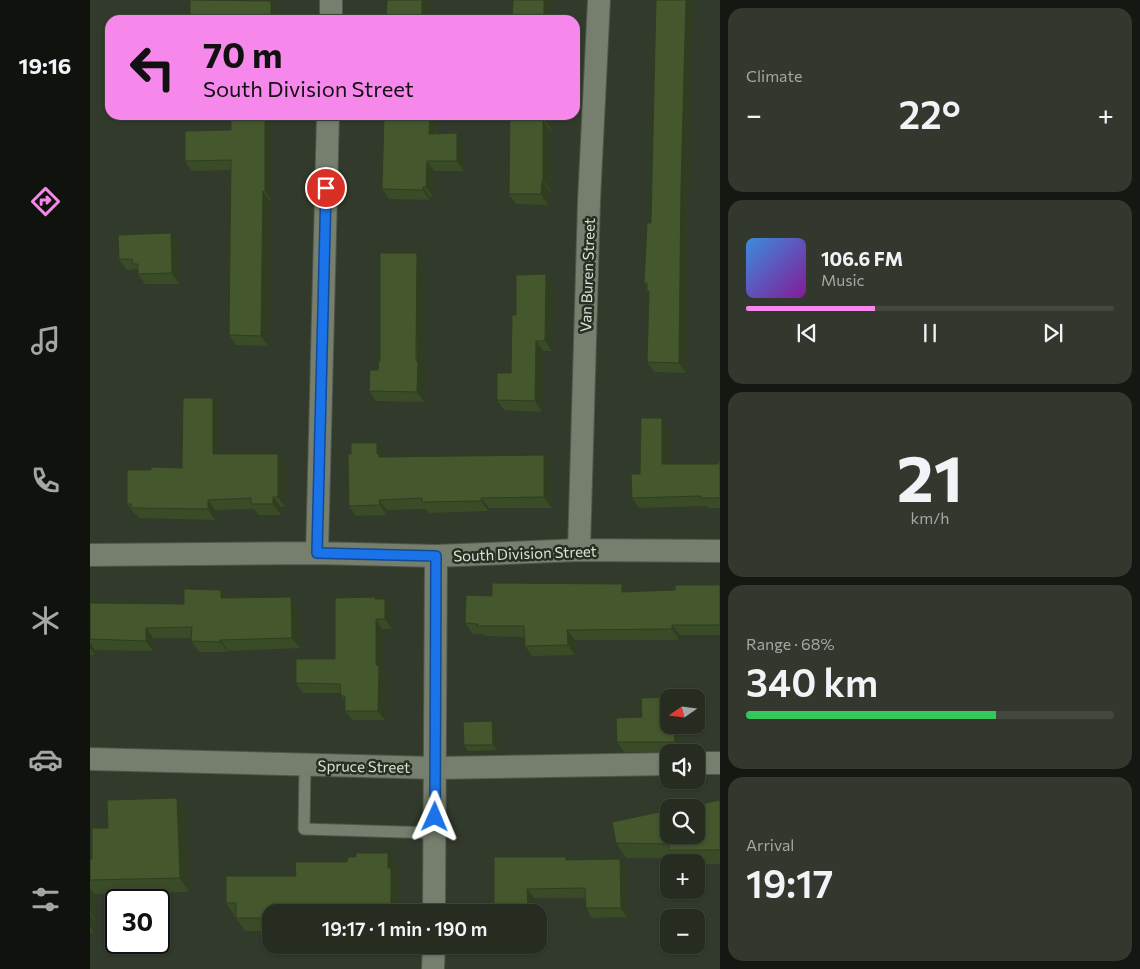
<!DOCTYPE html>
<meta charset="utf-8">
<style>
:root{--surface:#262c20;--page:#32382d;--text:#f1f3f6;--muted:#a4a7a5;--line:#42483e;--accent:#f788eb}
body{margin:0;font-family:Commissioner,sans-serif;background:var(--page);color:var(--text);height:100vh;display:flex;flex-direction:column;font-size:19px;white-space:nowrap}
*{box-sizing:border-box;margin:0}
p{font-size:16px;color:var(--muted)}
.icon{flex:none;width:28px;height:28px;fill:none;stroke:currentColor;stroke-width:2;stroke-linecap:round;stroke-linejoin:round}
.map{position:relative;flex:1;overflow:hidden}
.drawer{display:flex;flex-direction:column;gap:8px;padding:8px;background:#151812;width:420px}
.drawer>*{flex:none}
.hud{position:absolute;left:15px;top:15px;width:475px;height:105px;border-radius:15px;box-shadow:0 1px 4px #0004,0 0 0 1px var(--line);background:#f788eb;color:#111;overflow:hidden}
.needle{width:32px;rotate:256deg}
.fabs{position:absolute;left:570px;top:689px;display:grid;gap:10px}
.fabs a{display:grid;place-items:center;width:45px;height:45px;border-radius:10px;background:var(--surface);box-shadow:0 1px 4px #0004,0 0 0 1px var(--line);font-size:25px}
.speed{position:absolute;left:15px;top:889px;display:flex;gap:10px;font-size:25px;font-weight:700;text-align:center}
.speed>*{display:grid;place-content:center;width:65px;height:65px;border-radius:50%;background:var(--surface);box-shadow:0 1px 4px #0004,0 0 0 1px var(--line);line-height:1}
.speed .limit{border:2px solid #111;border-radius:8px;background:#fff;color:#111}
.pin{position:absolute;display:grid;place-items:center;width:42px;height:42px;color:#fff;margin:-21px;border:2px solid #fff;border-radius:50%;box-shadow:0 1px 5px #0007}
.me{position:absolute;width:55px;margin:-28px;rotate:1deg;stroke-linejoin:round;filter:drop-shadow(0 0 4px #0008)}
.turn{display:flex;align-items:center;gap:18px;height:105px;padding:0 15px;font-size:22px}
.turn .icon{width:65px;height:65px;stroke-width:2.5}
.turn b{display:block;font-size:35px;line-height:42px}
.big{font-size:38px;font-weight:600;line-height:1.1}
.drawer .widget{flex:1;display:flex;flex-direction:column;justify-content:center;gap:8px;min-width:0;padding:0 18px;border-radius:15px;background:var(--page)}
.drawer .dial{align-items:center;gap:0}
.dial b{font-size:65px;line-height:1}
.song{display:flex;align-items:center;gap:15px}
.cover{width:60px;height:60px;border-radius:8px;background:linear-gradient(135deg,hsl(210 70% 55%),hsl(290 70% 35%))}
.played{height:5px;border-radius:2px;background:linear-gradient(90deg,var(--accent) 35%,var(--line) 35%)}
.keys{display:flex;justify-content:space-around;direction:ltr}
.heat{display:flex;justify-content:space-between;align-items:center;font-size:28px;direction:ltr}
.charge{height:8px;border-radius:4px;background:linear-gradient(90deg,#34c759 68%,var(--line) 0)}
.trip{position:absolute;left:172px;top:904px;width:285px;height:50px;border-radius:15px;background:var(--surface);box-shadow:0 1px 4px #0004,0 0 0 1px var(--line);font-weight:600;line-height:50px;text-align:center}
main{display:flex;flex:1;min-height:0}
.dock{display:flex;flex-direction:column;width:90px;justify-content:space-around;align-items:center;background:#0f120d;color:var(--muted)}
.dock .icon{width:35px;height:35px}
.dock .selected{color:var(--accent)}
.dock b{font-size:22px;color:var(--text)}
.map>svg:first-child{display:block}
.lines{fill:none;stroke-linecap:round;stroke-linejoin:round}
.lane-casing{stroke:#50564a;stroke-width:13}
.street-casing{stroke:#50564a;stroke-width:24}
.lane{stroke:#767e6d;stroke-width:11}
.street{stroke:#767e6d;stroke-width:22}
.wall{fill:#3a4b27}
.shaded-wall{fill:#303d20}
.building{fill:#44572d;stroke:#303d20}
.route-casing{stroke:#114b97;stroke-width:12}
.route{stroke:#1a73e8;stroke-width:9}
.labels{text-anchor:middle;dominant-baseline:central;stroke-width:5;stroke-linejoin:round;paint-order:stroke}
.street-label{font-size:15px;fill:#dce0d7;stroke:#282f21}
</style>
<main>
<nav class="dock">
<b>19:16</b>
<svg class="icon selected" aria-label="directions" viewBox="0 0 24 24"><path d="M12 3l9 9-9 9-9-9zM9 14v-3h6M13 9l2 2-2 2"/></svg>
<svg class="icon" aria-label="music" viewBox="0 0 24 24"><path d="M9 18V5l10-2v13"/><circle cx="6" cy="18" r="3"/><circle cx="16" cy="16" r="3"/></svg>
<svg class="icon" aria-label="phone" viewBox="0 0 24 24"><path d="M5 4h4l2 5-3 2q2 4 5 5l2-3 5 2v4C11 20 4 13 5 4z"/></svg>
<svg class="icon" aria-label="climate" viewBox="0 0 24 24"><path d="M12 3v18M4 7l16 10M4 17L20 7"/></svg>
<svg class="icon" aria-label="car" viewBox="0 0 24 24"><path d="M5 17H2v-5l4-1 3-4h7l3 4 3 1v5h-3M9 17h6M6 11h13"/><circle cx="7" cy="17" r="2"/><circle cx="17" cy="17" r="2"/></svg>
<svg class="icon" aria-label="filters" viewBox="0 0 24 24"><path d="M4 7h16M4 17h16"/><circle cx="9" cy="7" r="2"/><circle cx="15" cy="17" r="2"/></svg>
</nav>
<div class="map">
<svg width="630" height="969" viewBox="0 0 630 969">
<rect width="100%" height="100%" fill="#323a2b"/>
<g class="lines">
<g class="lane-casing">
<path id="lane" d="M215,765l-1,64 131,4"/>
</g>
<g class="street-casing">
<path id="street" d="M241,20v-20
M489,550l10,-349 10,-201
M227,553l11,-438
M0,555l227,-2 119,3 143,-6 141,1
M0,759l346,9 233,-4
M606,763h24
M344,912l2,-356
M343,969l1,-24"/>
</g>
<use href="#lane" class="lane"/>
<use href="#street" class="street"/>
</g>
<path class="wall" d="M566,0h37l-5,198 -2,175 -32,-1 -7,-10 2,-68 -2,-3v-4l-3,-4 7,-60z
M347,115v19l27,9v28h-30l-1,26h-3v3l-41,-1 -7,-10z
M420,115h42v16h-2l1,60h-2l-1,14 -32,-1 -7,-10z
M141,130l41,71h-2l-2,145 -32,-1 -7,-10 2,-165 -39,1 -7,-10z
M81,233l7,10 1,41h-34l-7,-10v-3l-1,-2 -10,1 -8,-11z
M334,264v106l1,2 -1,30 -48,-1 -7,-10 9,-21 2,-9z
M464,285l-2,66h-9l-1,61 -38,-2 -7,-10 14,-27 5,-58z
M130,408v46l65,10v43h-4v8h-22l-5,-6 -39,1v10l-76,-2 -3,-4h-2l-7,-10 24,-34 31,-2z
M572,418l7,10v36h49l2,-3v47h-12l-1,-2 -68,2 -7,-10 8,-24z
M294,453v4l160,-2 7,11 1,42h-63v3l-60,2 -3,-4 -39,1v5l-31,1 -7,-10z
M532,584l6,8 47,-2 45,-5v50h-40l-1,5h-104v15l-43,1 -7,-10v-9l-40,-1 -2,-2h-10l-8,-11 27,-27z
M0,590l6,8v5l88,1 37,-14 6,8 71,9 2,41 -72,3v1h-29l-8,-11 1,-3h-39v13l-58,-1v5h-5z
M286,599h9l6,10 1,20h-10l1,42 2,3v46h-33l-7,-9v-9l-4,-6v-3h-38l-7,-10 39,-24z
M583,697l8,55h-57l-7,-10 25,-25z
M402,721l4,5 1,24 -29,1 -4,-6z
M87,798l9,14 3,80 -95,2 1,26h-1v13h-4v-74h2l16,-31z
M630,800v64h-24v-2h-18l-3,-4h-49l-10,-15z
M477,860l60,8v49l-35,1 -6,-10 -1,-10h-51v14h-36l-4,-5z
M257,862l51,4v12l2,4v30h-129v19h-26l-19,-28 70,-27z"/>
<path class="shaded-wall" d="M332,0h6v3l1,2v15l-7,-1z
M454,0h8l-1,20h-7z
M596,0h7l-5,198 -2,175 -7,-10 2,-176z
M181,1l7,10v9h-7z
M175,115h7v86l-7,-10z
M340,115h7l-1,29 -7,-10z
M455,115h7v16l-7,-11z
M453,120l7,11 1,60 -8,-11z
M367,133l7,10v28l-7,-10z
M337,161l7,10 -1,26 -7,-10z
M452,180l7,11 -1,14 -7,-11z
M333,187l7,10v3l-7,-10z
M173,191l7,10 -2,145 -7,-10z
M81,233l7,10 1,41 -7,-11z
M327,253l7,11v106l1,2 -1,30 -7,-10z
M456,274l8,11 -2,66 -7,-10z
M446,341l7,10 -1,61 -7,-11z
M123,398l7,10v56l-7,-10z
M572,418l7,10v46l-7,-10z
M287,443l7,10v9l-7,-8z
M188,454l7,10v43l-7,-10z
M454,455l7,11 1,42 -8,-11z
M183,497l8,10v8l-8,-11z
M391,498l8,10v3l-8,-10z
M118,500l7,10v10l-7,-11z
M289,500l8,10v5l-7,-10z
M532,584l7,10 -7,-2z
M0,590l6,8 -1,15 -5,-8z
M131,590l7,10 -7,-2z
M201,597l7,10 2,41 -8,-10z
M295,599l6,10 1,20 -7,-10z
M286,619l6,10 1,42 2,3v46l-7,-9 -2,-46z
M582,625l8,10 -1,5 -7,-11z
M56,628l7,10v13l-7,-10z
M477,630l8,10v15l-7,-10z
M130,640l8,11v1l-8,-10z
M0,643l5,7v5l-5,-7z
M402,721l4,5 1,24 -4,-5z
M584,725h6l1,27 -6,-10z
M87,798l9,14 3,80 -9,-14z
M298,853l10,13v12l2,4v30h-3l-6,-8 -3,-36z
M530,859l7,9v49l-6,-9z
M0,888l4,6 1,26 -5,-8z
M437,889l7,9v14h-2l-4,-5z
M270,904l6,8h-6z
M0,915l4,5v13l-4,-6z"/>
<path class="building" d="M100,0l81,1v19h-81z
M297,0h35v19l12,1h-48z
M423,0h31v20h-32z
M566,0h30l-5,187 -2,176 -32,-1 2,-71h-2v-8h-3l3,-60h4z
M141,115h34v76h-2l-2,145 -32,-1 2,-175 -46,1v-30l46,-1z
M294,115h46l-1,19 28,-1v28h-30l-1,26h-3v3l-41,-1z
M420,115h35v5h-2v60h-1l-1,14h-32z
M81,233l1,40 -34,1v-10h-5l-1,-5h-13l-1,-24z
M290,253h37l-1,108h2l-1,31 -48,-1 1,-21h8l1,-9h1z
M456,274l-1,67h-9l-1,60 -38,-1v-27h14l1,-58h4v-40z
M93,398h30v56h65v43h-5v7h-22v-6l-43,2v9l-76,-1 -1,-4h-4v-34h24v-3l31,1z
M551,418h21v46h56v-3h2v37h-19v-2l-69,2 -1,-24h9z
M261,443h26v11h2v3l165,-2v42l-63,1v3l-59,1v-4l-43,2 1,5 -31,1 -1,-52h3z
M402,583l130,1v8l53,-2v-5h45v40h-48v4l-105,1 1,15 -43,1 -1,-20h-47l1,-2 -13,-1 1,-28 26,1z
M94,589l37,1v8l70,-1 1,41 -72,2v2l-29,-1 1,-14 -46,1v13l-56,-2v-36l94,1z
M285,597v2h10v20h-9v46h3l-1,46h-33v-15h-4l-1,-12 -44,-1v-24h39v-61z
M583,697v1h-4v27h5l1,17h-58l-1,-24 26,-1 -1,-19z
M402,721l1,24h-29l-1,-23z
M87,798l3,80 -90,2v-21h2v-31h16l-1,-28z
M630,800v50h-51v-6l-53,-1 -4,-21 57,-12v25h27v-27h-13z
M266,853h32v15h3v36h-31v8h-89l-1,6h-34v-15h-10v-27h70l-1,-14h52l1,-5h8z
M404,857h72v3l54,-1 1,49h-35l-1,-20 -58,1 1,18h-34z"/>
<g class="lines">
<g class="route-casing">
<path id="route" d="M236,188l-9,365 119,3 -1,261"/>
</g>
<use href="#route" class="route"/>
</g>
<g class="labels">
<g class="street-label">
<text transform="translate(497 275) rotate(-88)">Van Buren Street</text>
<text transform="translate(435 553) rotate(-2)">South Division Street</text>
<text transform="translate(274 766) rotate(1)">Spruce Street</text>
</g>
</g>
</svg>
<div class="fabs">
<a><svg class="needle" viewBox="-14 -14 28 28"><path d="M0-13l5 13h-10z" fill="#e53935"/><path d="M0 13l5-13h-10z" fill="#a4a7a5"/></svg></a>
<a><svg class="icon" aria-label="sound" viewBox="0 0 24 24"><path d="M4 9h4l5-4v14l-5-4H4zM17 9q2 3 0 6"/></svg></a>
<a><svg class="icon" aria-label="search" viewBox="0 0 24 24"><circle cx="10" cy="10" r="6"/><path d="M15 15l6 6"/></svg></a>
<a>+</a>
<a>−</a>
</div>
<div class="speed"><div class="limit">30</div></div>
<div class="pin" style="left:236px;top:188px;background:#d93025"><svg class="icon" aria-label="arrive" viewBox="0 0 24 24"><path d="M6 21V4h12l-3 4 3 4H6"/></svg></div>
<svg class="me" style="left:345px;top:817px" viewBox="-20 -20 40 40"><path d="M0-17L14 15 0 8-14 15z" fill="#1a73e8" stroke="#fff" stroke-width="4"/></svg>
<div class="trip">19:17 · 1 min · 190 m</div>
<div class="hud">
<div class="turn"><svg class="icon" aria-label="left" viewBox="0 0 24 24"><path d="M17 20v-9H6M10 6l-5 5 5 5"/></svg><div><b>70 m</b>South Division Street</div></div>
</div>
</div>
<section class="drawer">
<div class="widget"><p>Climate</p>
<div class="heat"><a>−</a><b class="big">22°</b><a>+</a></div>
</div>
<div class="widget">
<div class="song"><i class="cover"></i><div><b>106.6 FM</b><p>Music</p></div></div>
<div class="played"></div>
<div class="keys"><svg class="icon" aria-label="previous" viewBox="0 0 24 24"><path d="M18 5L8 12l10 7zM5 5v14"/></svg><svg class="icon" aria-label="pause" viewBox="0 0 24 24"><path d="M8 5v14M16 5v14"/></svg><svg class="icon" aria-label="next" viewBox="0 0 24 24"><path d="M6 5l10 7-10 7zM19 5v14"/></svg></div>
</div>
<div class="widget dial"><b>21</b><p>km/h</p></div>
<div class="widget"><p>Range · 68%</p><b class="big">340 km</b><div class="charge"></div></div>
<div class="widget"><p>Arrival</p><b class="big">19:17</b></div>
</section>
</main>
